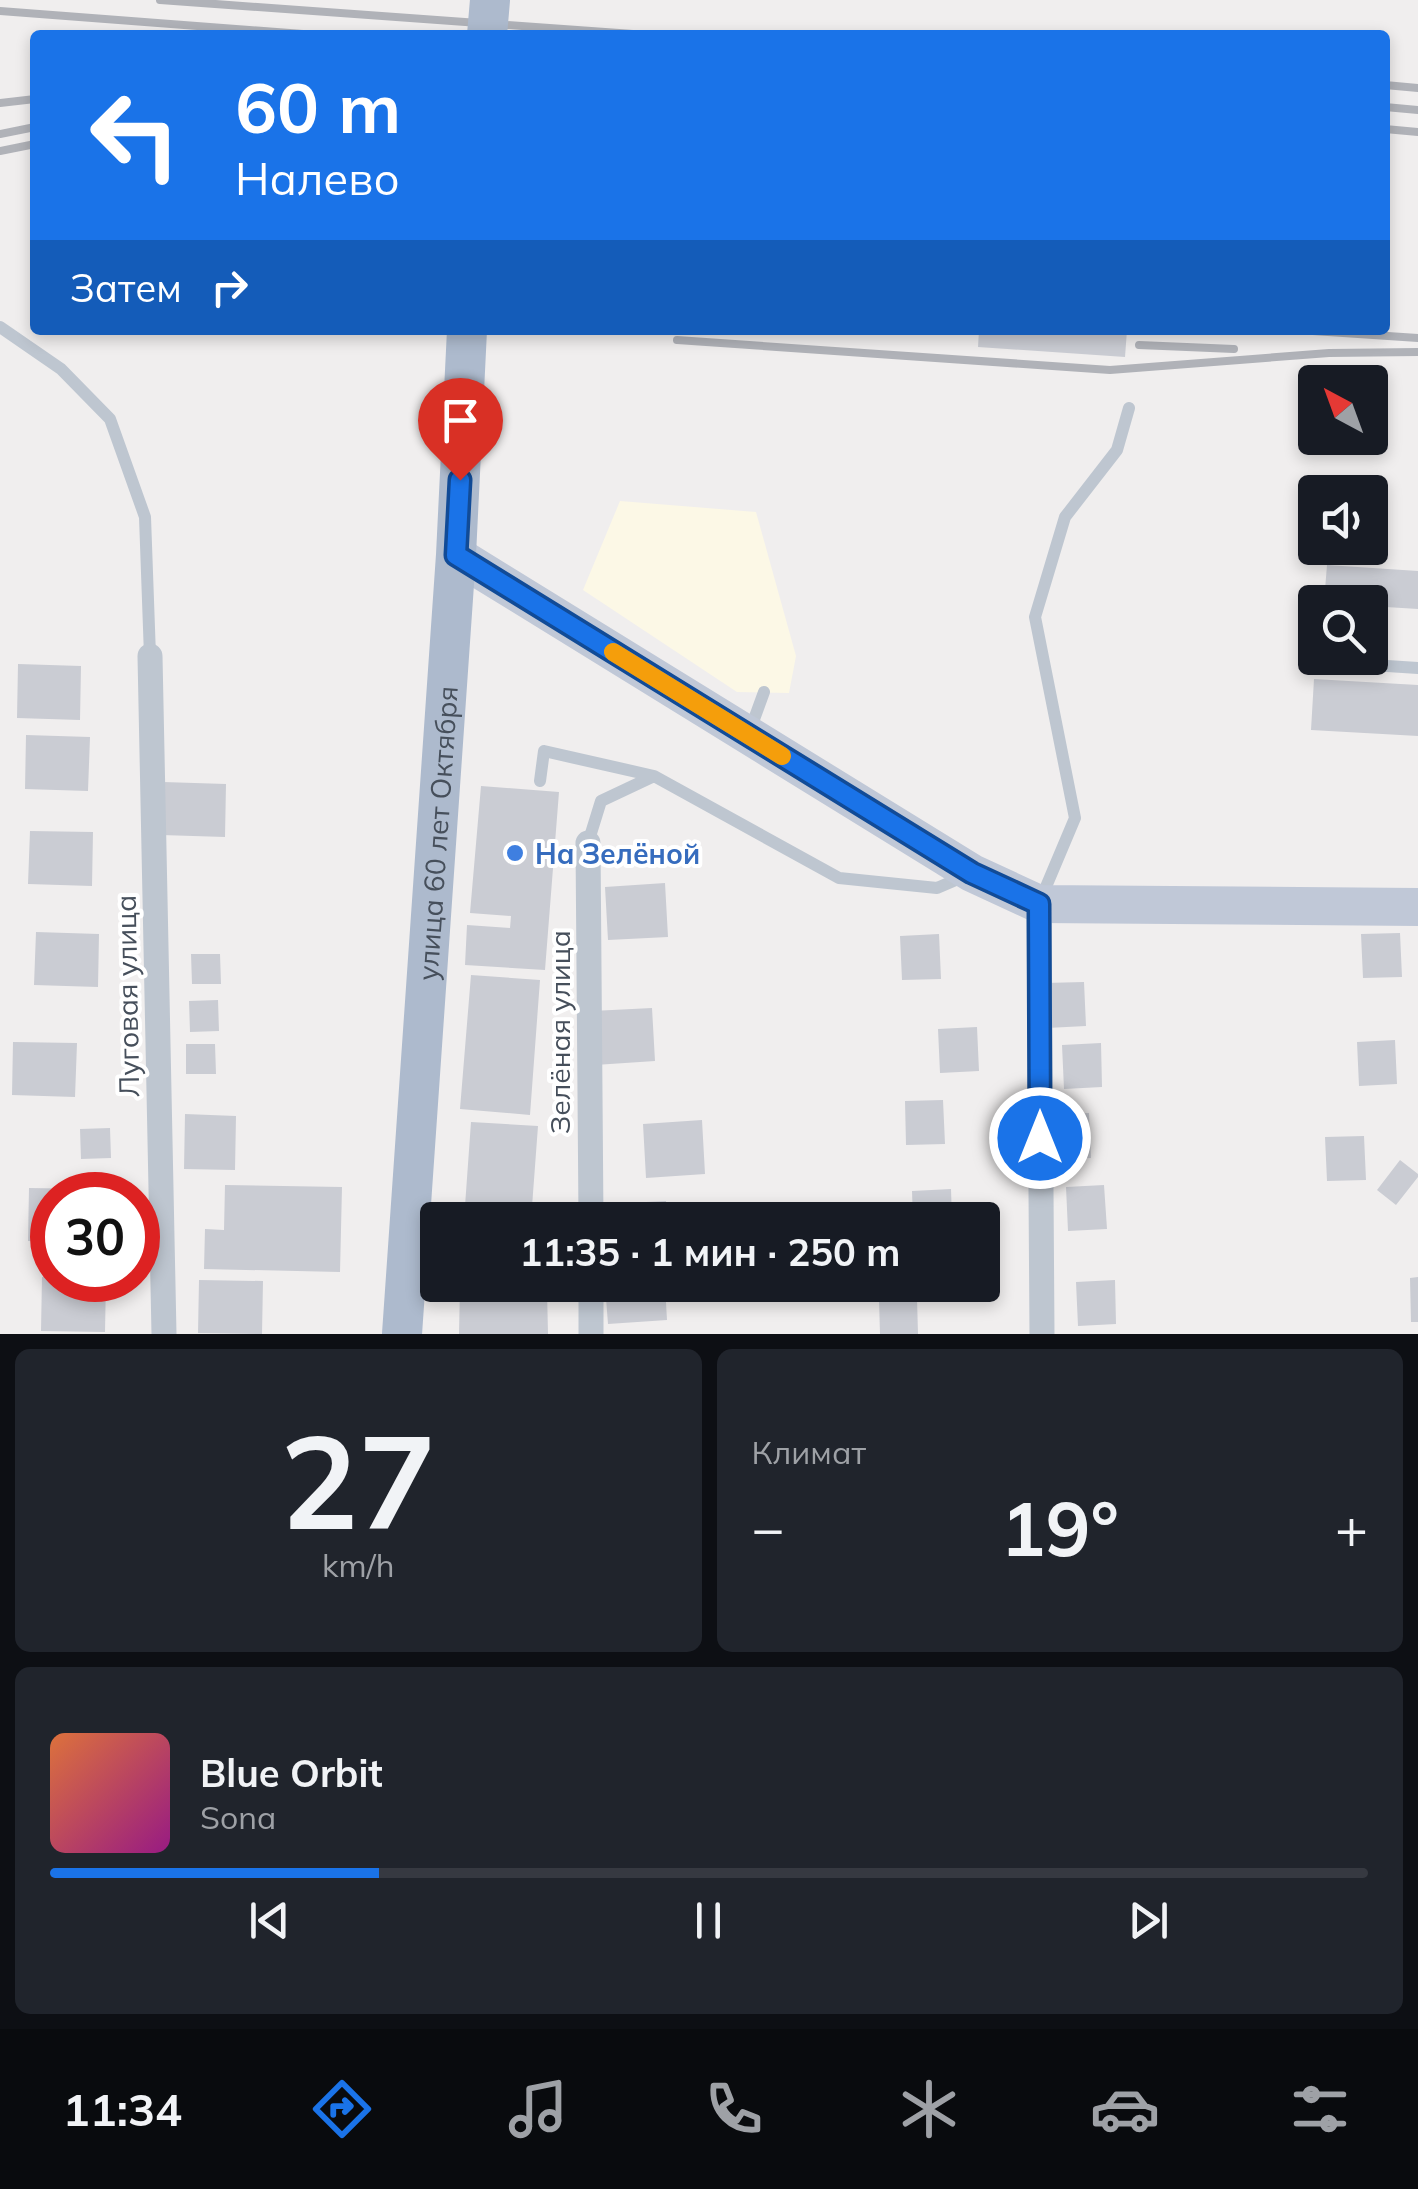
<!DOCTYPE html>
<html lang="ru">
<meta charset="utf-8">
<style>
:root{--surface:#171b24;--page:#20242c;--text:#f1f3f6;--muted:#9ea1a6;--line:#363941;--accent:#1a73e8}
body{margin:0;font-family:Mulish,sans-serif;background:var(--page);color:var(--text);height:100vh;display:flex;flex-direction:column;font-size:38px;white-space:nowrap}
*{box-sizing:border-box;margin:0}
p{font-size:32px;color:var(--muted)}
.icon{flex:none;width:55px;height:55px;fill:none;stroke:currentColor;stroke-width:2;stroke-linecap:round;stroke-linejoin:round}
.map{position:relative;height:1334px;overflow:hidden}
.side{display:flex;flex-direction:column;gap:15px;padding:15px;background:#0d0f14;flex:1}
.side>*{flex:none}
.banner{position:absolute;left:30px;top:30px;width:1360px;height:305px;border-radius:10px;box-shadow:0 5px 15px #0003;background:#1a73e8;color:#fff;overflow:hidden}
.needle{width:65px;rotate:319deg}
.fabs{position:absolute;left:1298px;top:365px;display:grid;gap:20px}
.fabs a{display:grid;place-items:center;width:90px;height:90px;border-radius:10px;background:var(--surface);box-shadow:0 5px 15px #0003;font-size:50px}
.speed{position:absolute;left:30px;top:1172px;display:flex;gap:20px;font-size:50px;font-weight:700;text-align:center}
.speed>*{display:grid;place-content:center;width:130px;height:130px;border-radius:50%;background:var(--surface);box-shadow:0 5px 15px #0003;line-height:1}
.speed .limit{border:15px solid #d22;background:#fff;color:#111}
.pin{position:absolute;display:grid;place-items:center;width:85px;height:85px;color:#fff;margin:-102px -42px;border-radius:50% 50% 50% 0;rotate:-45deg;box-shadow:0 0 10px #0007}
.pin .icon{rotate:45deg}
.me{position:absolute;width:110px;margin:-55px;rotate:0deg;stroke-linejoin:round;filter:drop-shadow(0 0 8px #0008)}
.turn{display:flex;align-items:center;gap:35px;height:210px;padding:0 40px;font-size:45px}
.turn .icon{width:130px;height:130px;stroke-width:2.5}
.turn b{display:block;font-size:70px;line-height:85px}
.then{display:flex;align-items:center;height:95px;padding:0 40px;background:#0003;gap:20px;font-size:38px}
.big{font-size:75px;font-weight:700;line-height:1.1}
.side .tile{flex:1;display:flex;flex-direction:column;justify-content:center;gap:15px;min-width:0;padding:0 35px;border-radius:15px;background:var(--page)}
.side .dial{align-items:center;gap:0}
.dial b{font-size:130px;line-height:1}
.song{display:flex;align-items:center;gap:30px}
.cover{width:120px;height:120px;border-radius:15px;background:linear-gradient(135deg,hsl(20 70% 55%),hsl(310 70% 35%))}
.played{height:10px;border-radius:5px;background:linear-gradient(90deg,var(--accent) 25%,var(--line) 25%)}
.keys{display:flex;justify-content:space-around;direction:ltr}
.heat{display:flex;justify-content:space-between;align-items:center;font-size:55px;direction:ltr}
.side .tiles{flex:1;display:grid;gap:15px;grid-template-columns:1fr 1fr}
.tile:last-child{grid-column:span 2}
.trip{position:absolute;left:420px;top:1202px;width:580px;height:100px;border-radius:10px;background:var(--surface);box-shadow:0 5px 15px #0003;font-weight:700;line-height:100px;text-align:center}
.tab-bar{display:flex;height:160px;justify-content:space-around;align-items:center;background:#090b0e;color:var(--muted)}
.tab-bar .icon{width:70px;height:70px}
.tab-bar .selected{color:var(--accent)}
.tab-bar b{font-size:45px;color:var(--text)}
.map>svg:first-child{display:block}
.commercial{fill:#fcf8e6}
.building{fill:#caccd3}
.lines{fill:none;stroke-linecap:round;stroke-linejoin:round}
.lane{stroke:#bec6d0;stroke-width:12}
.street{stroke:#bec6d0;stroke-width:25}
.secondary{stroke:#c0c8d7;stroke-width:38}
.primary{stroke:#adbacd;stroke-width:40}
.rail{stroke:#b0b2b8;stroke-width:8}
.primary-bridge{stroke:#adbacd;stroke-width:40}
.route-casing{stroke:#114b97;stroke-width:25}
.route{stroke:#1a73e8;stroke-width:18}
.slow{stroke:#f59e0b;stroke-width:18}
.shop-dot{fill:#3f7fe0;stroke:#fff;stroke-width:4}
.labels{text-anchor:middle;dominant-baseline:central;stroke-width:8;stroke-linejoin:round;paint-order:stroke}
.street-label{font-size:28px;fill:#464f5b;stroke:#fff}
.shop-label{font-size:28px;font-weight:bold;fill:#366cbe;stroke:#fff;text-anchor:start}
</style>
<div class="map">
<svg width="1418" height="1334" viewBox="0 0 1418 1334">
<rect width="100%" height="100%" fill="#f0eeee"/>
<path class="commercial" d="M620,501l136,11 40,144 -7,37 -52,-1 -154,-102z"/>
<path class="building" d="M979,330h148l-2,27 -147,-10z
M1327,565l91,6v38l-48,-3v-4h-46z
M18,664l63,2 -1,54 -63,-2z
M1314,679l104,6v51l-107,-6z
M26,735l64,2 -2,54 -63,-2z
M163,782l63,2 -1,53 -64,-2z
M481,786l78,6 -14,178 -80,-5 2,-40 43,3 1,-12 -41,-3z
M30,831l63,1 -1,54 -64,-2z
M665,883l3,54 -60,3 -3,-53z
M36,932l63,2 -1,53 -64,-2z
M1400,933l2,44 -39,1 -2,-44z
M939,934l2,45 -39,1 -2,-44z
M191,954h29l1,30h-29z
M471,975l69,5 -10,135 -70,-6z
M1084,982l2,44 -39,2 -2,-45z
M218,1000l1,31 -29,1 -1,-31z
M652,1008l3,53 -60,4 -3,-54z
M977,1027l2,44 -39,2 -2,-44z
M1395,1040l2,44 -38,2 -2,-44z
M13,1042l64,1 -2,54 -63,-2z
M1101,1043l1,44 -38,2 -2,-44z
M186,1044h29l1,30h-30z
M943,1100l2,44 -39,1 -1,-44z
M1089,1113l2,45 -39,2 -2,-45z
M185,1114l51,2 -1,54 -51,-1z
M702,1120l3,54 -59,4 -3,-54z
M471,1122l67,4 -7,94h-67z
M110,1128l1,30 -30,1 -1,-30z
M1364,1136l2,44 -39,1 -2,-44z
M1400,1160l18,14v3l-22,28 -19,-15z
M225,1185l117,2 -2,85 -136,-3 1,-40 19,1z
M1104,1185l3,44 -39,2 -2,-44z
M29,1188l64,1v6h-41v47l-24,-1z
M951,1189l1,31h-39l-1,-29z
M666,1201l1,19h-60l-1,-16z
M42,1277l64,3 -1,52 -64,-1z
M1418,1277v45h-7l-1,-44z
M199,1280l64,1 -1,53 -64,-1z
M1115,1280l1,44 -38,2 -2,-44z
M460,1285h67v4l20,1 1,44h-89z
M605,1285h60l2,35 -59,4z
M917,1298l1,36h-38l-1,-34z"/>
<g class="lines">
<path class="lane" d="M0,327l61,42 49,50 35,98 5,139
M1326,662l92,6
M749,733l15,-41
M540,781l4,-30 110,25
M588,843l13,-42 53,-25 185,102 98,10 28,-12
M1040,901l35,-83 -40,-201 30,-100 52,-67 12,-42"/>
<path class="street" d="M150,656l14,678
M588,843l3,377
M1039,904l3,430
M591,1285v49"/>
<path class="secondary" d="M456,555l516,318 67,31 379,3"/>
<path class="primary" id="s1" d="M402,1334l54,-779 11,-225"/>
<path class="rail" d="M160,0l487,35
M0,11l316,24
M1385,85l33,3
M0,103l35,-4
M1385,107l33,3
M1385,129l33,3
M0,134l35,-7
M0,151l35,-7
M1298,330l120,8
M677,340l433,30 219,-17 89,-1
M1139,345l95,4"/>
<path class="primary-bridge" d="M487,35l3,-35"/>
</g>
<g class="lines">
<g class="route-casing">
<path id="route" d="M460,480l-4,75 516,318 67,31 1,234"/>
</g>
<use href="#route" class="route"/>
<path class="slow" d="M613,652l169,104"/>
</g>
<circle class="shop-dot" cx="515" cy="853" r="10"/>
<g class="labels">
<g class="street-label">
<text stroke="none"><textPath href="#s1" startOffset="502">улица 60 лет Октября</textPath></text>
<text transform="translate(127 996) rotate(-91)">Луговая улица</text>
<text transform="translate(559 1032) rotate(-90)">Зелёная улица</text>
</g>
<g class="shop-label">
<text x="535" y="853">На Зелёной</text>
</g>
</g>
</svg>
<div class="fabs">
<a><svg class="needle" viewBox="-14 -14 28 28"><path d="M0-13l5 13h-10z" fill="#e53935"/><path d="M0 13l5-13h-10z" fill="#9ea1a6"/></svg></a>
<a><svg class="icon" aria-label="sound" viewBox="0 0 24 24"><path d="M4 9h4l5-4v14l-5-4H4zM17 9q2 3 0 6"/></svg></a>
<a><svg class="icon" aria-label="search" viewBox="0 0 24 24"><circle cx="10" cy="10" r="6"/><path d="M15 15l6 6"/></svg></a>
</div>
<div class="speed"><div class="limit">30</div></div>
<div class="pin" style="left:460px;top:480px;background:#d93025"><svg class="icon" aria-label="arrive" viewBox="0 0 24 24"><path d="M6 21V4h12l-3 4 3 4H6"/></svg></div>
<svg class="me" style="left:1040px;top:1138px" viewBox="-20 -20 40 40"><circle r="17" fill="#1a73e8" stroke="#fff" stroke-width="3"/><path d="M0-11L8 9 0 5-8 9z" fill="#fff"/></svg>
<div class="trip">11:35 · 1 мин · 250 m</div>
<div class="banner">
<div class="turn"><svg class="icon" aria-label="left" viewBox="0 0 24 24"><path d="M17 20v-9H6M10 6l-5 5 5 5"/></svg><div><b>60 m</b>Налево</div></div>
<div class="then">Затем<svg class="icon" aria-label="right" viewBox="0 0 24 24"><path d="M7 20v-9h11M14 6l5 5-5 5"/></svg></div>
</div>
</div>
<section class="side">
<div class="tiles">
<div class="tile dial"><b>27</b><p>km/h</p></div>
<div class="tile"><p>Климат</p>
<div class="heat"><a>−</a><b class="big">19°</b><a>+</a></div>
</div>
<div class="tile">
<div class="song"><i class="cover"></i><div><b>Blue Orbit</b><p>Sona</p></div></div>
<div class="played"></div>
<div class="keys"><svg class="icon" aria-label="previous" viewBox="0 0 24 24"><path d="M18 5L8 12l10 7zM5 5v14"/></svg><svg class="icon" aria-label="pause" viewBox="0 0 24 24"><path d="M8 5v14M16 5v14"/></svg><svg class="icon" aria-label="next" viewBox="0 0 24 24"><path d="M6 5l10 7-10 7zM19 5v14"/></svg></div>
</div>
</div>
</section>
<nav class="tab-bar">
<b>11:34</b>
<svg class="icon selected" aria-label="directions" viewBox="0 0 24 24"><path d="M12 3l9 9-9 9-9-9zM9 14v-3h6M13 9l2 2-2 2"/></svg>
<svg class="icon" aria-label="music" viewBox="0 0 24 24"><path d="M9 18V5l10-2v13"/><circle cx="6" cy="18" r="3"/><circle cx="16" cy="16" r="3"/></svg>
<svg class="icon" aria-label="phone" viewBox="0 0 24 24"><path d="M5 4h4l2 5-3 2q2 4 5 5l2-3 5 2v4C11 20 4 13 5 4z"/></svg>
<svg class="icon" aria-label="climate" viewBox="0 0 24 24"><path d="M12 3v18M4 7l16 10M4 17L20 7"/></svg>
<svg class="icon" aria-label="car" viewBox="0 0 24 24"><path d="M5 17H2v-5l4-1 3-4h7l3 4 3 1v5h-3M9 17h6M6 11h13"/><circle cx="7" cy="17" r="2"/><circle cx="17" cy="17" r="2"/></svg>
<svg class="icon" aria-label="filters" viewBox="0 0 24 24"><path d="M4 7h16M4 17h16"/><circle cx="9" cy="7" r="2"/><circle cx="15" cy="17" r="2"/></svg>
</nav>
